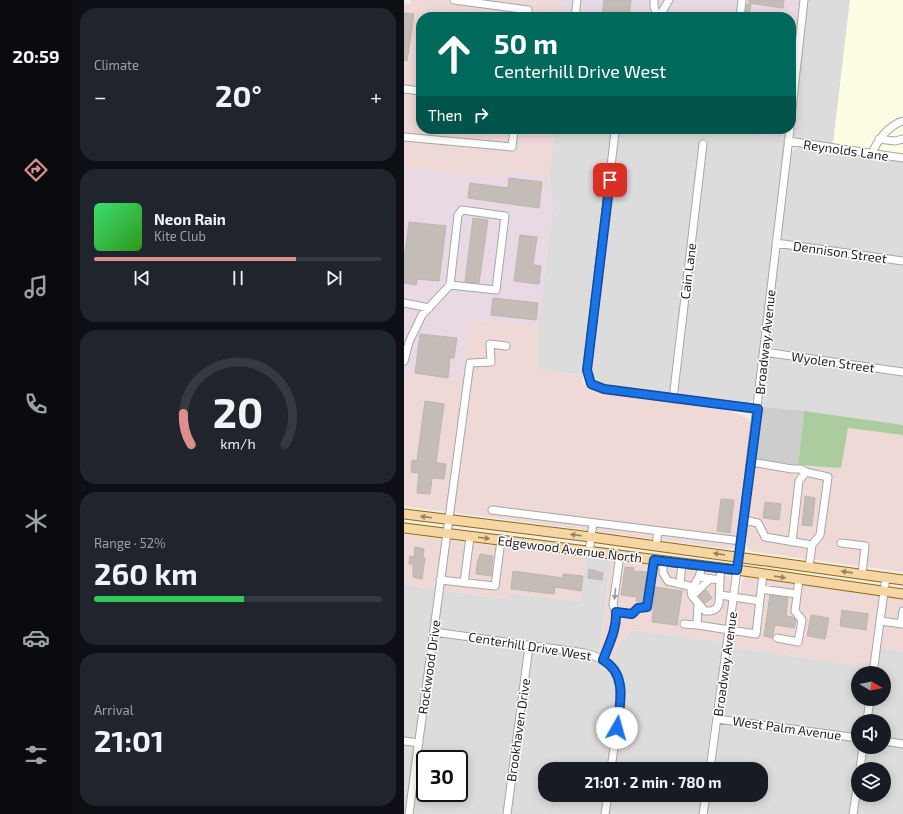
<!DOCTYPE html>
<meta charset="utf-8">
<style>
:root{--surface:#171b24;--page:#20242c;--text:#f1f3f6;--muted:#9ea1a6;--line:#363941;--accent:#dc8f8d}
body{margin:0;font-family:"Exo 2",sans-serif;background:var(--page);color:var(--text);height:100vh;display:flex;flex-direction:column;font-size:15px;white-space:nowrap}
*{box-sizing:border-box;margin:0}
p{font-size:13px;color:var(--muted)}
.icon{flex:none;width:22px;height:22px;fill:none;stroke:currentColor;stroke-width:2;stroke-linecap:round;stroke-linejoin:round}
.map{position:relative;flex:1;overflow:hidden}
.panel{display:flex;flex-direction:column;gap:8px;padding:8px;background:#0d0f14;width:332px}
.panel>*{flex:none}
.guide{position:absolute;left:12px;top:12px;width:380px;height:122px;border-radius:16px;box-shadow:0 2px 10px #0003;background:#00695c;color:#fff;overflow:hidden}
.needle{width:26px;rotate:99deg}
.buttons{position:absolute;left:447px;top:666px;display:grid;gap:8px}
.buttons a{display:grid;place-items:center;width:40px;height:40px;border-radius:50%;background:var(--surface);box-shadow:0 2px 10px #0003;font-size:20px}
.speed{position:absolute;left:12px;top:750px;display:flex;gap:8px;font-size:20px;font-weight:700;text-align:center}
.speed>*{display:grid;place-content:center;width:52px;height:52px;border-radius:50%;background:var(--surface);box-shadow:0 2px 10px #0003;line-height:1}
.speed .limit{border:2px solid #111;border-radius:6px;background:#fff;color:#111}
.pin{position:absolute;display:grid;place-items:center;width:34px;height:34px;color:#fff;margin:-17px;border-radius:8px;box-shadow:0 2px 6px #0006}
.me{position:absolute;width:44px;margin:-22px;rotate:7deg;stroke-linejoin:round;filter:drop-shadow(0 0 3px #0008)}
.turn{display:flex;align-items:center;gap:14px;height:84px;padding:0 12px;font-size:18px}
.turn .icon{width:52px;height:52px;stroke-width:2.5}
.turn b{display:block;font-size:28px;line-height:34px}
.then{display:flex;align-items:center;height:38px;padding:0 12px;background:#0003;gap:8px;font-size:15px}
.big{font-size:30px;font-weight:700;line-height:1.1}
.panel .card{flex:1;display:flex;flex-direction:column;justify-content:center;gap:6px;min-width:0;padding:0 14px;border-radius:16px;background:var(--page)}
.panel .dial{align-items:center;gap:0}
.dial svg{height:104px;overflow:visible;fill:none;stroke:var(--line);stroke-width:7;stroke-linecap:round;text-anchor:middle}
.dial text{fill:var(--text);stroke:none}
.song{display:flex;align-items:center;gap:12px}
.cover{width:48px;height:48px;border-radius:6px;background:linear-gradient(135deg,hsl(140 70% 55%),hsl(110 70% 35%))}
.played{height:4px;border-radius:2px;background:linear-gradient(90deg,var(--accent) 70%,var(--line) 70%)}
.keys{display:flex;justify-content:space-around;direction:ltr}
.heat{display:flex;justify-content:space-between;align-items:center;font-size:22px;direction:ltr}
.charge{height:6px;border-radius:3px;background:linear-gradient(90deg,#34c759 52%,var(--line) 0)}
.trip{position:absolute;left:134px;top:762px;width:230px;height:40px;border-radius:16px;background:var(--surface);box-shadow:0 2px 10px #0003;font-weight:700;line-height:40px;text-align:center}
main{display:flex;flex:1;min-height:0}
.menu{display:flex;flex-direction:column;width:72px;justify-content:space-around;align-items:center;background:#090b0e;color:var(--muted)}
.menu .icon{width:28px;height:28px}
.menu .on{color:var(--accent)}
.menu b{font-size:18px;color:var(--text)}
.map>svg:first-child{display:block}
.residential{fill:#dddcdc;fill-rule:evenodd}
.commercial{fill:#efd9d7}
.industrial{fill:#e8d9e5}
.education{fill:#fcfde2}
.religious{fill:#cdcdcd}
.forest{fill:#aacc9e}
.building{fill:#c4bcb6;stroke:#c0b4aa}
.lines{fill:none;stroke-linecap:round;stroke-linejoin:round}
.minor-casing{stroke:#a6a6a6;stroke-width:9}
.major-casing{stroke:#91690a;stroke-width:11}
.minor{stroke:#fff;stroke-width:7}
.major{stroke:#f6d6a5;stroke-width:9}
.oneway{fill:#958469}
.oneway2{fill:#9a9a9a}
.route-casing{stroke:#114b97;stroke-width:10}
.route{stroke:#1a73e8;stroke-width:7}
.labels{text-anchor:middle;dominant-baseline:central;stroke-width:3;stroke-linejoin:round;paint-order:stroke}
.street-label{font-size:13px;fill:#1f1f1f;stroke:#fff}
</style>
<main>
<nav class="menu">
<b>20:59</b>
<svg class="icon on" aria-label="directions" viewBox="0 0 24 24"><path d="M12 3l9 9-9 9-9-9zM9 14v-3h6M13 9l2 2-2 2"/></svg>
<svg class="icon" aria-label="music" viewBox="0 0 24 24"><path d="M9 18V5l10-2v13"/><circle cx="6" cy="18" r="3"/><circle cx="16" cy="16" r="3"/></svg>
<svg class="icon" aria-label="phone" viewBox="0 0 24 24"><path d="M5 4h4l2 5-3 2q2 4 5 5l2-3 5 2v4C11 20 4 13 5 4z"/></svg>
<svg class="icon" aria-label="climate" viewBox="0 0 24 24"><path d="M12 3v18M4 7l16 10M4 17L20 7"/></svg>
<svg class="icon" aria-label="car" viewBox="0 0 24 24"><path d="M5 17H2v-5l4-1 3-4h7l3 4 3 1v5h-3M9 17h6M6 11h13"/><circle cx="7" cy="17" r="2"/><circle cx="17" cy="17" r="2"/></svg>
<svg class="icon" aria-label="filters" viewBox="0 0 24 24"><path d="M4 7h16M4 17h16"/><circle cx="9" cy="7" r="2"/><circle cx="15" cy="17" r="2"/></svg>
</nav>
<section class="panel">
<div class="card"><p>Climate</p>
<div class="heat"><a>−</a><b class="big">20°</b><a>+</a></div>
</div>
<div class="card">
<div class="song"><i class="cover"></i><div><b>Neon Rain</b><p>Kite Club</p></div></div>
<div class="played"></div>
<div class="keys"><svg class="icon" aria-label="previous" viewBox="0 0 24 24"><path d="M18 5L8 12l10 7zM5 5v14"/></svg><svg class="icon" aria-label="pause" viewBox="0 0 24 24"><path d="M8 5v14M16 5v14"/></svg><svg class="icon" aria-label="next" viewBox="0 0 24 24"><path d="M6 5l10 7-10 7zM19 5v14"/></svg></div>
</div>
<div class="card dial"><svg viewBox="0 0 100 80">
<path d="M14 69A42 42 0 1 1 86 69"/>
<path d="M14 69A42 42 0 0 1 8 45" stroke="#dc8f8d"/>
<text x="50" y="56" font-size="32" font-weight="700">20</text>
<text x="50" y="72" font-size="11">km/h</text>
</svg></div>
<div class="card"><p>Range · 52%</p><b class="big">260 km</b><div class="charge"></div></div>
<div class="card"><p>Arrival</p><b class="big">21:01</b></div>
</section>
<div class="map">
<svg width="499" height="814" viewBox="0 0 499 814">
<rect width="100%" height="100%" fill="#efede6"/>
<path class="residential" d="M403,0h43l-17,144 -33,-5 -7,-3 -1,-4z
M151,129h57l-29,246 -45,-6v-43l15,-120 -4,-30z
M214,129h104l63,10 -30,255 -3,7 -4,3 -65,-8 -3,-2 -2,-7 29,-247h-7l-28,248 -2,3 -6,2 -62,-8 -7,-3 -3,-3 -2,-5 29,-245z
M396,147l103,14v98l-120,-18 -2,-4 10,-84 3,-4z
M386,248l113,15v106l-131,-18 -4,-2 11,-97 3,-3z
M370,356l129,18v51l-142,-18 5,-46 4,-4z
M182,557l25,3 -12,93 8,5 25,-28 91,12 -18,127h-160v26h157l-3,19h-295v-229l101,14 2,-6 73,8zM21,759h34v34h-34z
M326,647l140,20 3,-19 30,3v163h-196l2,-19h52v-26h-48zM454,673h26v26h-26zM454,721h26v26h-26zM454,769h26v26h-26z"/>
<path class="commercial" d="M7,0h151l-2,17h-139v112h134l-6,47 -43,-5 -1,8 -101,-11v-165l6,1z
M64,319l70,7v43l45,6v8l5,5 11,3 130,19 19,9 3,7v6l-15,112 -3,4 -4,1 -325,-43v-133l58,7z
M444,428l55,7v137l-153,-21 -3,-4 -1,-5 8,-83 44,6 43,3z
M0,534l182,23 -6,44 -73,-8 -1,6 -102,-14z
M207,560l118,16 2,6 -8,60 -90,-12 -26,28 -8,-5z
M344,577l155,22v52l-30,-3 -2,19 -141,-20 6,-39 5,-18 1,-10 3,-2z"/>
<path class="industrial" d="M158,0h239l-10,86v-69h-231z
M318,129h64l-1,10z
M0,168l101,11 1,-8 43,5 4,30 -15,120 -70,-7 -6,61 -58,-7z"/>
<path class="education" d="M446,0h53v153l-70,-9z"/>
<path class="religious" d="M357,407l43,4 -6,54 -44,-6z"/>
<path class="forest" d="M400,411l99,14v10l-55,-7 -7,40 -43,-3z"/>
<path class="building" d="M200,0h27l-2,17h-27z
M345,0h35l-1,8 -34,-5z
M343,4h4l-2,13h-4z
M0,13l10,1 -7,47 -3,-1z
M105,178l33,4 -3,26 -71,-10 2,-15 38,5z
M69,218l15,2 -9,63 -14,-1z
M5,222l37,4 -7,55 -22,-2 -1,6 -12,-2v-24z
M116,235l17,2 -4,28 8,1 -2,18 -25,-3z
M89,298l45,5 -2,17 -45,-5z
M16,334l37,4 -3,20h-4l-2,20 -33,-5z
M21,401l19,3 -8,59 10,1 -2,15 -12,-1 -2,16 -13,-1 2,-20 -8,-1 1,-12 5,1z
M401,496l10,2 -3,28 -10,-1z
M317,499l13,1 -4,33 -13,-2z
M361,502l16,2 -2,16 -16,-2z
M11,547l9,2 -1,9h2l-3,21 -9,-2v-13h-4l1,-8 4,1z
M76,554l13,2 -2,20 -15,-2 2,-15h1z
M221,567l9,1 -1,3 14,1 -4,30 -7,-1 1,-4 -16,-2z
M185,569l14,4 -1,7 -14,-2z
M109,571l50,7v-4l20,2 -2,15 -26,-4 -1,7 -43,-5z
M251,587l27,4 -5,34 -25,-3z
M302,590l6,8 -7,5 -6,-7z
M366,595l18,3 -2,18 7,1 3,3 -2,8 -19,-3 -3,13 -8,-2z
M438,610l26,4 -2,16 -26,-4z
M407,615l18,3 -4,21 -18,-3z"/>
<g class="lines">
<g class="minor-casing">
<path id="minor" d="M50,0l74,10 -1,7
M250,0v7l4,10
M171,17l2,-17
M255,17l10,-17
M336,17l2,-17
M0,89l17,2
M387,117l13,-117
M211,132l-28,238 4,14 13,5 153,20
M0,137l108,10 2,-18
M475,139l16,2 8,-2
M384,141l115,17
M468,154c5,-14 17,-29 31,-33
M372,243l127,18
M0,303l25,5
M360,352l139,20
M0,361l5,-19 13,-27 28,-30 8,-70 4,-5 43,6 -9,74 -46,-5
M269,399l30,-255
M347,462l41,7h8l6,3 22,5 -8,58 -8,10
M88,510l249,31
M340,520l14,3 7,14 47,8 -3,22
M388,542l7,-61 7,-9
M437,543l24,3 -3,28
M252,546l2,-15
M185,552l4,-29
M216,555l-7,50 3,7 16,2 6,-6 9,-1 7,-47
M259,561v12l5,8 25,6 6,-10 3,-11
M295,577l21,3 1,-12
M36,580l55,6 6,-46
M60,583l6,-46
M276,584l2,-21
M289,587l-2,4 1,5 13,15h6l5,-2 3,-5 1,-24
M357,589l36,5
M316,595l40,6
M288,596l18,-17
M294,603l-1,22 59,9 7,-60
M476,621l23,3
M280,624l13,1
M497,624l2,-13
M30,632l151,21c39,10 37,33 33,67 -2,16 -5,33 -7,49
M373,638l21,4 4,-22 -7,-9 4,-32
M199,660c6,-16 14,-31 13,-48
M469,673l13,-96
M313,719l141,19
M463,721l3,-22
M0,741l15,2
M480,741l19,3
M306,769l30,-221 50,-419
M456,769l3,-22
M5,814l61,-451 21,-1 -1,-18 16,2
M103,814l22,-168
M201,814l3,-19
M299,814l3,-19
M449,814l5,-32"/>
</g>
<g class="major-casing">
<path id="major" d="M0,514l187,23 312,43
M0,528l333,42 166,24"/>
</g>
<use href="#minor" class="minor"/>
<use href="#major" class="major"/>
</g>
<defs><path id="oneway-solid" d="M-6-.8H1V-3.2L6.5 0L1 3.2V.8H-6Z"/></defs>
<g class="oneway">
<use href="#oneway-solid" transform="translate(22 517) rotate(-173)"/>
<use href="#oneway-solid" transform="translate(172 535) rotate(-173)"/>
<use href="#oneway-solid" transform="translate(80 538) rotate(7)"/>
<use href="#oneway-solid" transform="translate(315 554) rotate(-172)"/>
<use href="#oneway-solid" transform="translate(443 572) rotate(-172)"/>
<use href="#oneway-solid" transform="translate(376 577) rotate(8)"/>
</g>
<use class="oneway2" href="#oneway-solid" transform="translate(211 594) rotate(96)"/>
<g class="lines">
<g class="route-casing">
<path id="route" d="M206,180l-23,190 4,14 13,5 154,20 -21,161 -83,-10 -7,47 -9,1 -6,6 -16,-2c1,17 -7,32 -13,48 25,14 17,44 14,68"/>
</g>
<use href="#route" class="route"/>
</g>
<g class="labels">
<g class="street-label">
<text transform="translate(442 150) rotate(8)">Reynolds Lane</text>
<text transform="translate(436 252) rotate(8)">Dennison Street</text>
<text transform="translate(284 271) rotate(-83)">Cain Lane</text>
<text transform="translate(361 342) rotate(-84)">Broadway Avenue</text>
<text transform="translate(429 362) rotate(8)">Wyolen Street</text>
<text transform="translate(166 549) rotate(7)">Edgewood Avenue North</text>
<text transform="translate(126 646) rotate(9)">Centerhill Drive West</text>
<text transform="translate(321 664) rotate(-82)">Broadway Avenue</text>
<text transform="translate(25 667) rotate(-82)">Rockwood Drive</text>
<text transform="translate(383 728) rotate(8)">West Palm Avenue</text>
<text transform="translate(114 730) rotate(-82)">Brookhaven Drive</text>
</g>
</g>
</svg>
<div class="buttons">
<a><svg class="needle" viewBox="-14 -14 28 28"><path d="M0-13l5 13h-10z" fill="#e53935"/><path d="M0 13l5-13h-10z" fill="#9ea1a6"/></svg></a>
<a><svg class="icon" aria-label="sound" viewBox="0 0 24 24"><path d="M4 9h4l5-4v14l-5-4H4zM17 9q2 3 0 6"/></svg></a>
<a><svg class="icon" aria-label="layers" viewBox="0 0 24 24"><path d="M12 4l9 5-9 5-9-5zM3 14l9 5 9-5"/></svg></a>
</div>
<div class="speed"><div class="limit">30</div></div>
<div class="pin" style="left:206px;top:180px;background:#d93025"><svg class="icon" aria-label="arrive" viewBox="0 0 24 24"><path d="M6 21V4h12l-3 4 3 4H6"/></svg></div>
<svg class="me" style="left:213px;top:728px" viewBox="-20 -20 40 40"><circle r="19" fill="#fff"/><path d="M0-13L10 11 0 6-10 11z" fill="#1a73e8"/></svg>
<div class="trip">21:01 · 2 min · 780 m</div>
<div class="guide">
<div class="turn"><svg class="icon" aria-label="ahead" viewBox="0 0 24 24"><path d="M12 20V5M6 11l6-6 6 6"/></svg><div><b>50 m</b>Centerhill Drive West</div></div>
<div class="then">Then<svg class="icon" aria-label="right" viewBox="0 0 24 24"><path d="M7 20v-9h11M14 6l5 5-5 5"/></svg></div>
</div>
</div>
</main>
